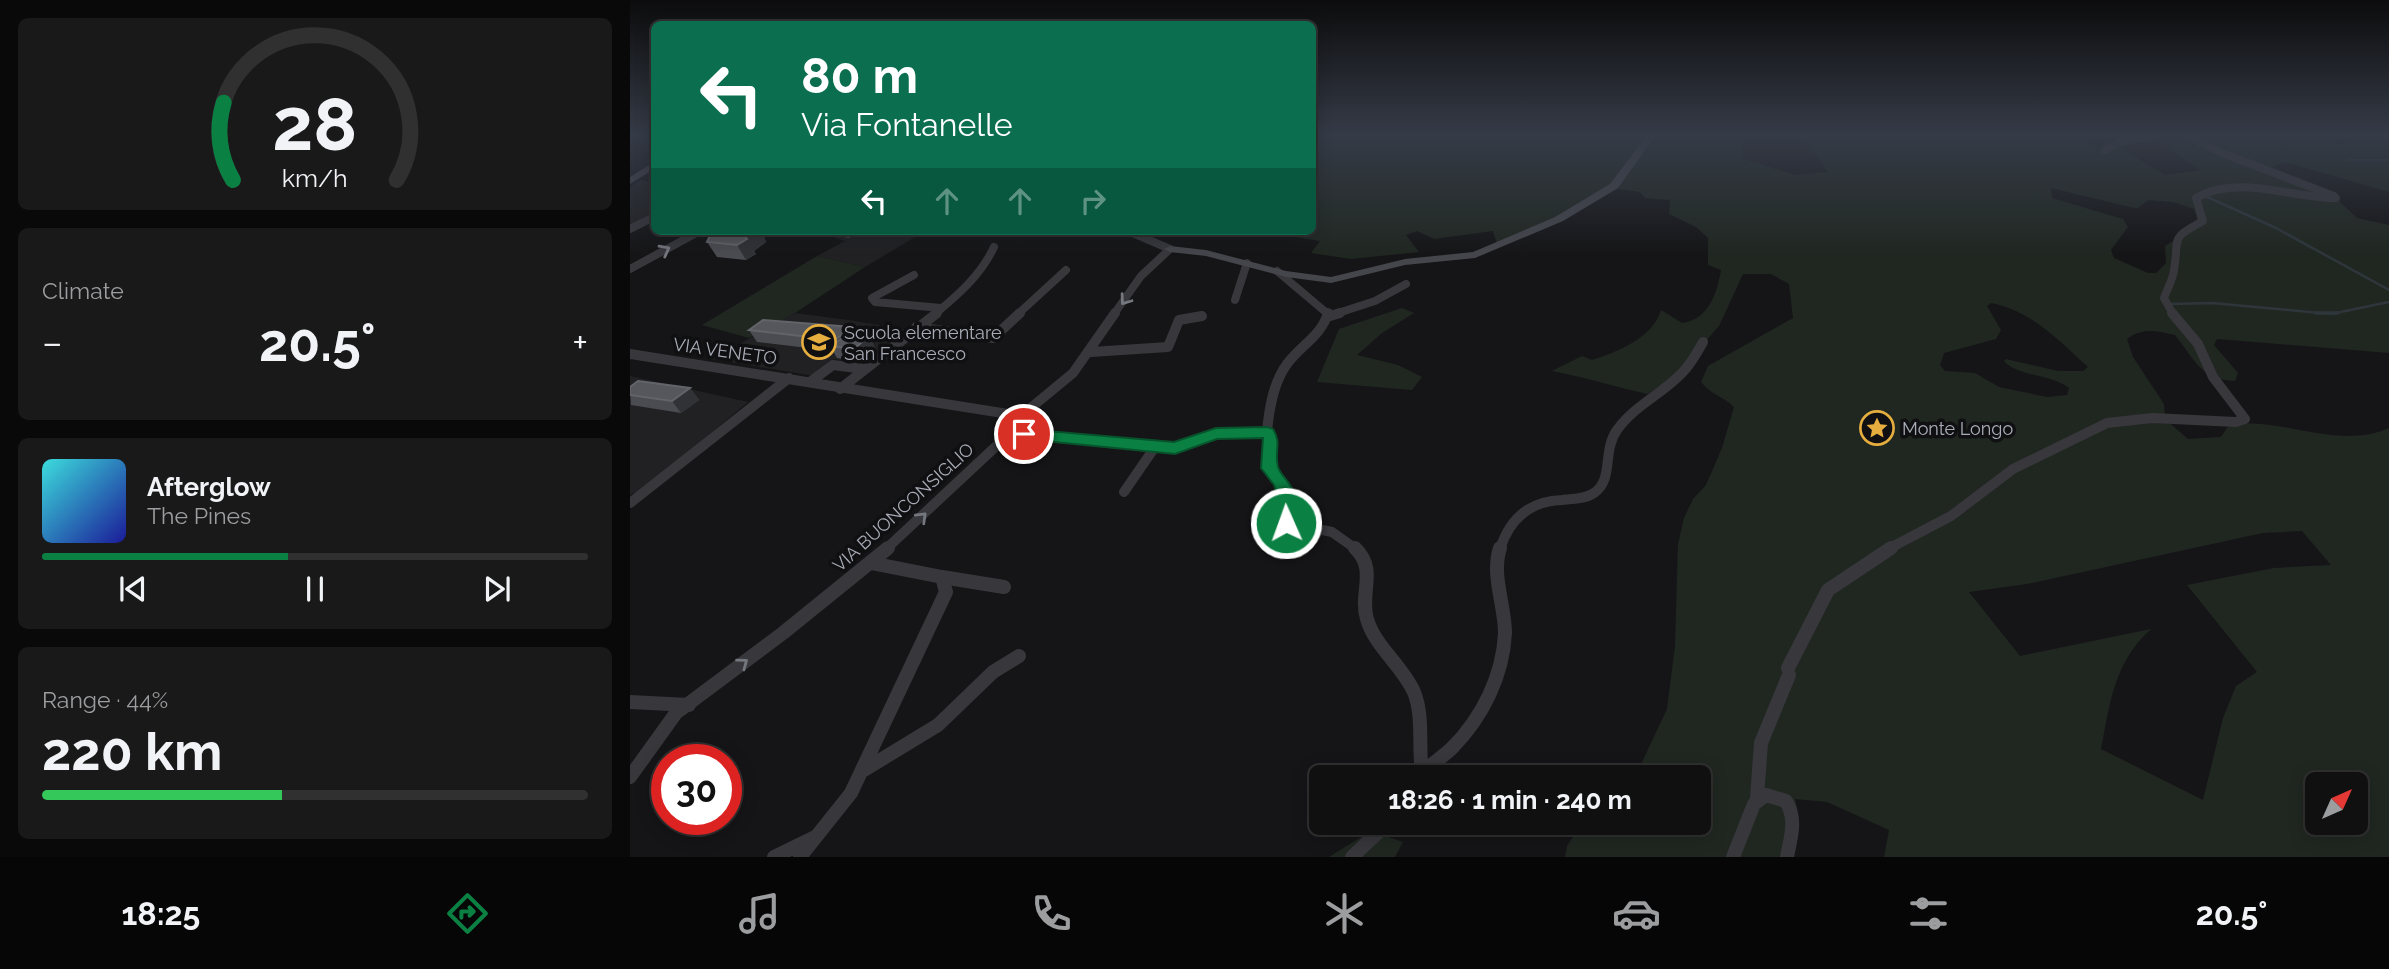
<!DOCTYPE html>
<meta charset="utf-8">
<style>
:root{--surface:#101011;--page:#19191a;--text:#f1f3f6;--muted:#9c9d9f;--line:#303031;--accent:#0b8043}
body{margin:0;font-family:Raleway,sans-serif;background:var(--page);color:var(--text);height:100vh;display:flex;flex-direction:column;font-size:26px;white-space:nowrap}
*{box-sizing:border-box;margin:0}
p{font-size:23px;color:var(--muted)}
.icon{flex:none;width:38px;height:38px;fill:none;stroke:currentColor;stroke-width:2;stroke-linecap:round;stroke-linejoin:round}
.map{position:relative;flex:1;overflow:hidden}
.panel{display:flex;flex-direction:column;gap:18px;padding:18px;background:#090909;width:630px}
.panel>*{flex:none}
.guide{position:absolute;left:21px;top:21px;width:665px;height:214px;border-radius:10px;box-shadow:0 4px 18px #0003,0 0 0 2px var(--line);background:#0b6e4f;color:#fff;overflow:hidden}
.needle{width:46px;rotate:45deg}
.controls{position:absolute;left:1675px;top:772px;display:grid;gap:14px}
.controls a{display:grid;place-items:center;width:63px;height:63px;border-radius:10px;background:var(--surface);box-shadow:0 4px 18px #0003,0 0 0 2px var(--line);font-size:35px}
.speed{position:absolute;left:21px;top:744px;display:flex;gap:14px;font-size:35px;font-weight:700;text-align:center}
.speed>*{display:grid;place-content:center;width:91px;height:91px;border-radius:50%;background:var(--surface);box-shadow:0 4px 18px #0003,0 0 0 2px var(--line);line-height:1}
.speed .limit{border:10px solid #d22;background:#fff;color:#111}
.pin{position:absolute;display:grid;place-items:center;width:60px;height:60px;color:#fff;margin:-30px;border:4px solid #fff;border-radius:50%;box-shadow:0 2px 7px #0007}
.me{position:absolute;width:77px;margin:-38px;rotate:358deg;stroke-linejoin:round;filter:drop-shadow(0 0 5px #0008)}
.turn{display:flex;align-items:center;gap:24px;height:147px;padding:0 35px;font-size:32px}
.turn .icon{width:91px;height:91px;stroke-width:2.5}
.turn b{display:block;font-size:49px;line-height:60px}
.lanes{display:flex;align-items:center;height:66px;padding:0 35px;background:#0003;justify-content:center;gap:35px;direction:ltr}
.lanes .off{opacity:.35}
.big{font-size:52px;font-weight:700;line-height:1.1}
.panel .widget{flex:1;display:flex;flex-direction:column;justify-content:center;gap:10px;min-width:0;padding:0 24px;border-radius:10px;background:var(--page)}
.panel .dial{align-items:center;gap:0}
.dial svg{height:182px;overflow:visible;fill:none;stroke:var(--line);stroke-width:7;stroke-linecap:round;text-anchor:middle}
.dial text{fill:var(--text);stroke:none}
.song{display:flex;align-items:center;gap:21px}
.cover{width:84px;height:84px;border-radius:10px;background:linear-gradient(135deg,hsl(180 70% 55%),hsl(240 70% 35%))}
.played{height:7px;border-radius:4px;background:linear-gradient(90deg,var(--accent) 45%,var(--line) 45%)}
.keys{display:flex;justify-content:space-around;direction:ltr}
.heat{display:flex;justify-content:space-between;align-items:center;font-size:38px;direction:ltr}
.charge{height:10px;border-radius:5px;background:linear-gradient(90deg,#34c759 44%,var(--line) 0)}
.trip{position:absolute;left:679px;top:765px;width:402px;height:70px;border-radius:10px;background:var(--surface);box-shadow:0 4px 18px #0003,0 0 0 2px var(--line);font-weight:700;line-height:70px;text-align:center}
.dock{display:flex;height:112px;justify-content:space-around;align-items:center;background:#060607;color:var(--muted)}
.dock .icon{width:49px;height:49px}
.dock .active{color:var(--accent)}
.dock b{font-size:32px;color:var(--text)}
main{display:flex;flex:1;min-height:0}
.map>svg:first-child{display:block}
.built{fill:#212124}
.green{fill:#202721;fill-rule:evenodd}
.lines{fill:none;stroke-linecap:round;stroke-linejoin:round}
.stream-far1{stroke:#2e363c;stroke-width:2.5}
.stream{stroke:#2e363c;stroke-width:3.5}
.street-far2{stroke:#37373c;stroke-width:8}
.street-far1{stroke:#37373c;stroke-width:10}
.street{stroke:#37373c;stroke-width:14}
.secondary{fill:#45464c;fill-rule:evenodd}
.wall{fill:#4b4c52}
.shaded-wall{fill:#313236}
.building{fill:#55575c;stroke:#62646a;stroke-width:2}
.oneway{stroke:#75777f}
.route{fill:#0b8043;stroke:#07532c;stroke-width:2}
.labels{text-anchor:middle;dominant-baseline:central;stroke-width:7;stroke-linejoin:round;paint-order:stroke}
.poi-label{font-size:18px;fill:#a8acb6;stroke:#101012;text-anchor:start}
.street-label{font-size:18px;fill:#a8acb6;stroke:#101012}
</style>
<main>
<section class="panel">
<div class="widget dial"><svg viewBox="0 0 100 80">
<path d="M14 69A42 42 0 1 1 86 69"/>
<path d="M14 69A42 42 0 0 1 10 35" stroke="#0b8043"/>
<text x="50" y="56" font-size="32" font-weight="700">28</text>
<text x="50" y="72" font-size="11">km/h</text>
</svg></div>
<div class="widget"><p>Climate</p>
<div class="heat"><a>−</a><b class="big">20.5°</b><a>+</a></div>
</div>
<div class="widget">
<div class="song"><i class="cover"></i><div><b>Afterglow</b><p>The Pines</p></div></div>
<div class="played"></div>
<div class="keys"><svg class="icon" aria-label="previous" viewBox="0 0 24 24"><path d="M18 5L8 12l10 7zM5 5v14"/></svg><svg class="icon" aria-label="pause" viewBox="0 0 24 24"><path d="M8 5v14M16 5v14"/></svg><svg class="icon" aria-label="next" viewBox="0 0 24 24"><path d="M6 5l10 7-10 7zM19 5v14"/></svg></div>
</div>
<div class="widget"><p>Range · 44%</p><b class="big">220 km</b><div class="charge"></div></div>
</section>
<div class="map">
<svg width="1759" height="857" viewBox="0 0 1759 857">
<rect width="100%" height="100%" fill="#151517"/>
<path class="built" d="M10,180l14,3v33l-24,12v-41z
M184,231h111l-60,36 -48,-11 28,-15z
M165,313l53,7 61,10 -42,35 -33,-6 -20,17 -102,-17z
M0,376l118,26 -104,87 -14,6z"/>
<path class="green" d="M683,135h437l-6,6 -3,17 54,17 33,-3 -24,-35 -15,-2h287l25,16 15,-6 49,30 35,-5 -46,-32 7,-3h158l20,9 50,-9v57l-104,-30 -20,8 72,29 20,19 32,7v128l-172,-14 -3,6 24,28 -3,8c-34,-1 -40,-21 -60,-46 -19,-4 -32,-8 -48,4l6,18 31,47 1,15 23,20 33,-2 8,-12c53,-9 109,26 160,3v429h-505l5,-27 -62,-28 -32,-3 2,9 -13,49h-219l2,-11 15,-23 117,-1v-45h-64l32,-68 8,-63 3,-102 6,-26 9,-19 13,-14 16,-37 12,-41c-11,-11 -23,-12 -33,-25l7,-16 85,-48 -4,-34 -18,-10h-28l-24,52 -43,49 -28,19c-33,-7 -63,-17 -96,-23l30,-15 10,4c25,-8 61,-22 69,-50l21,13c26,-3 35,-29 39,-53l-13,-5v-27l-12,-11 -27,-13 1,-14 -25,-2 -5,-6 -23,-3 -120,55 -4,-13 -59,8 -17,-8 -11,4 13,17 -68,7 -40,-6 9,-12 -63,-10h55zM1421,188l83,20h4l10,-8 25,2 21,7 3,10 -10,13 -22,14 1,17 -10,10h-8l-34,-15 -3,-8 17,-23 -5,-8 -71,-21zM1361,303c41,8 67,37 97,64l-5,4h-25l-52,-12 -2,2c12,15 47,13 65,27l-2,7 -20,2 -48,-10 -24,-14 -30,-2 -5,-6 4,-12 52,-14 5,-9 -14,-24zM1672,531l29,34 -57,3 -87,17 70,87 -21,14 -13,32 -20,82 -102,-51c9,-46 13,-87 50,-120l-131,27 -51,-64 58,-8 236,-51zM1687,784h39v38h-39z
M187,256l48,11 -70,46 -46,25 -47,-13z
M772,308l12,5 -32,20 -25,22 41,10 24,12 -10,13 -95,-8 22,-53z
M741,831l32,11 -8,15h-66z"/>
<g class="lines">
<path class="stream-far1" d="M1718,160h41
M1575,196l71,32 113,62
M1542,304l40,-1 119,11 58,-12"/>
<path class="stream" d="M1686,313h22"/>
<path class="street-far2" d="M1556,135l36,18 112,43
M1475,150l15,-8 38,-7
M0,229l24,-12
M498,231l42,18
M0,269l70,-38
M647,271l51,43
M284,275l-42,23 3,4 66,6
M605,300l12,-37
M305,314c23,-19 46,-39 59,-67
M388,314l48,-44
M484,314l27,-38 29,-27
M705,314l40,-13 31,-17
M1543,314l-9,-16c3,-9 9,-18 10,-28 6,-34 -6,-30 29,-49l-7,-23c42,-24 95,0 140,0l-2,-2"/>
<path class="street-far1" d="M697,317l13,-4
M286,327l77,11 27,-25
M461,352l77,-5 11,-27 23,-4
M0,354l391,62
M180,382l23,-17 31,4
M210,389l97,-76
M383,430l11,4 143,14 15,-1 34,-14 54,1v34l14,22v32l48,10 24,17
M637,432c2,-23 6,-49 20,-68 13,-18 35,-29 41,-51
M494,492l31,-45
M0,503l159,-125
M256,549l120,-112 15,-21 52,-43 42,-60
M870,549c10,-31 30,-48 62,-49 11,-1 23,-1 32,-7 20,-13 8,-42 23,-63 17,-24 45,-36 65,-57 9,-9 15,-20 21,-31
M1258,549l63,-33 62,-47 94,-46 45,-5 84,4 9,-3 -32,-42 -15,-33 -26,-31"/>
<path class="street" d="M725,548c23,22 4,45 12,71 8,28 35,46 47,73 10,25 4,54 8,81
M312,577l62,10
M1158,668l40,-78 63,-42
M0,702l59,3
M234,770l74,-45 55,-53 26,-16
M0,777l46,-64 107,-80 105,-85
M790,777c8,-12 22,-19 32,-29 30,-30 51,-72 53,-115 0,-28 -14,-58 -5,-85
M1127,798l4,-55 28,-68
M144,857l41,-20
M170,857l51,-64 95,-201 -4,-15 -71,-14
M722,857l37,-35
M1103,857l21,-53 12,-9 20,6c11,19 5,35 1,56"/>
<path class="secondary" d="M1017,135h9l-38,53 -55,33 -88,37 -70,7 -74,18 -45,-6 -80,-21 -36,-4 -6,-3 6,-3 36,4 80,21 45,6 74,-18 68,-7 82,-35 55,-33z
M24,162v7l-24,15v-7z"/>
</g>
<path class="wall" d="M121,231h11l4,11 -12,9 2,3 -10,6 -29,-3 -10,-15z
M188,231h42l-11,7z
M223,327l3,7 13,2 6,12 -15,13 -23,-3 -4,-7 -76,-9 -8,-12z
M0,387l60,1 9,12 -18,13 -50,-8z"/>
<path class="shaded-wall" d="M121,231h11l4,11 -12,9 2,3 -10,6 -9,-15 8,-9z
M215,231h15l-11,7z
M223,327l6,12 -20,8 -4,-7z
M239,336l6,12 -15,13 -6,-12z
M60,388l9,12 -18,13 -9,-12z"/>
<path class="building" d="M82,231h39l-6,5 2,3 -10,6 -30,-3z
M133,320l90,7 -18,13 -86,-10z
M220,333l19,3 -15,13 -24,-3z
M8,381l52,7 -18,13 -42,-6v-8z"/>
<defs><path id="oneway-chevron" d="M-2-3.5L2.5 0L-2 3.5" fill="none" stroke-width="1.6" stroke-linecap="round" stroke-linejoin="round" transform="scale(1.75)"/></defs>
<g class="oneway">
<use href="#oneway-chevron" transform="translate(35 250) rotate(-28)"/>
<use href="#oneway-chevron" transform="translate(495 300) rotate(126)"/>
<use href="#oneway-chevron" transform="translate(292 517) rotate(-44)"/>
<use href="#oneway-chevron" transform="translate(113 663) rotate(-37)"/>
</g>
<linearGradient id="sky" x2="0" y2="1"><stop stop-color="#0c0c0d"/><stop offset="0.53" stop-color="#353b47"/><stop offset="1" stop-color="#353b47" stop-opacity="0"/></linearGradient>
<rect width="1759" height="255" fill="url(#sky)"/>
<path class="route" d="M637,427l6,2c9,14 1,23 5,38 3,10 15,16 16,29 1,10 -5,18 0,27l-8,7 -7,-2 -5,-9 3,-23 -3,-11 -13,-17 2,-30 -46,1 -42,15 -151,-15 -8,-5 8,-5 150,13 42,-14z"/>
<defs>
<g id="school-ring" transform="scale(1.75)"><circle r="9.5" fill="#101012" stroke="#e6ae3f" stroke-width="1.5"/><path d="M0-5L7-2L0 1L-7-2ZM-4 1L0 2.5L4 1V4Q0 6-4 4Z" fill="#e6ae3f"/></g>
<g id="sight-ring" transform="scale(1.75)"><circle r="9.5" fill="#101012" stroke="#e6ae3f" stroke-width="1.5"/><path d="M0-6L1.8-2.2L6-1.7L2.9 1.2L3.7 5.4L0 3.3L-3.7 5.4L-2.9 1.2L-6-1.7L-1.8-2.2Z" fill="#e6ae3f"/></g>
</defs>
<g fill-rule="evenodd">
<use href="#school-ring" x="189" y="342"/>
<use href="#sight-ring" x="1247" y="428"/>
</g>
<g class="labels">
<g class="poi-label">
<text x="214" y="332">Scuola elementare<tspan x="214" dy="21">San Francesco</tspan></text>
<text x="1272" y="428">Monte Longo</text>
</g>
<g class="street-label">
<text transform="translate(95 351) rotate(8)">VIA VENETO</text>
<text transform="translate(273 507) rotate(-42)">VIA BUONCONSIGLIO</text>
</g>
</g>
</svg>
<div class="controls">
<a><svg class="needle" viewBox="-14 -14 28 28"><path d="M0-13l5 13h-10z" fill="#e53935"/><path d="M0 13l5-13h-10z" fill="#9c9d9f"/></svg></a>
</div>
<div class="speed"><div class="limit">30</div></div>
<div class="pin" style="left:394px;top:434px;background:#d93025"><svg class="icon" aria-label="arrive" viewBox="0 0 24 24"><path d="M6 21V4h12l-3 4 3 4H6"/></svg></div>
<svg class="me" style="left:656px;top:523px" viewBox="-20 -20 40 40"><circle r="17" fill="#0b8043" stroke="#fff" stroke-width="3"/><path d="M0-11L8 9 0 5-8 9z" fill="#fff"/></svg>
<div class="trip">18:26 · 1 min · 240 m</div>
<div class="guide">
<div class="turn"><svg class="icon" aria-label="left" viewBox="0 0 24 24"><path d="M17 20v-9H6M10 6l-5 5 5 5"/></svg><div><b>80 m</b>Via Fontanelle</div></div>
<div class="lanes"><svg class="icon" aria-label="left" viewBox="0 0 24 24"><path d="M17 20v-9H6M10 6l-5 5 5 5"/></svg><svg class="icon off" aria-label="ahead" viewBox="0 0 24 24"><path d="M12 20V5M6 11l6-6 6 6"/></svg><svg class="icon off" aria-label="ahead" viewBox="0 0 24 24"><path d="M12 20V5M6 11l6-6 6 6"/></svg><svg class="icon off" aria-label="right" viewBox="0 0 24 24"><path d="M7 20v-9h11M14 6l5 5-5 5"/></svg></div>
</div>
</div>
</main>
<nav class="dock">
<b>18:25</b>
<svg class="icon active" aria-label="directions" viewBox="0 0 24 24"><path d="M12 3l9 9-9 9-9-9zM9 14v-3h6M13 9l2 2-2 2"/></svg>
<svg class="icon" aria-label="music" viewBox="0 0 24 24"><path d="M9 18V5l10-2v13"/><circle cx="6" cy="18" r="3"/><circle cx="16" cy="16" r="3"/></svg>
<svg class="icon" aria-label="phone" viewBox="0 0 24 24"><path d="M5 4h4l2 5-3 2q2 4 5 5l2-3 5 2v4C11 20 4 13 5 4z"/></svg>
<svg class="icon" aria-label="climate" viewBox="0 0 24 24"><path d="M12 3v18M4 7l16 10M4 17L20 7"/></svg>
<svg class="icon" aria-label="car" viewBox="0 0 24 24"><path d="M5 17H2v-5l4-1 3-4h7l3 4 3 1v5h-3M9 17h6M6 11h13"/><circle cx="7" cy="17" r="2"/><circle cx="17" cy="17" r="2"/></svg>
<svg class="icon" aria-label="filters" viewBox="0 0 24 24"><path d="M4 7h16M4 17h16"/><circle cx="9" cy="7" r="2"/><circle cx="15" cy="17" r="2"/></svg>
<b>20.5°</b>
</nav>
